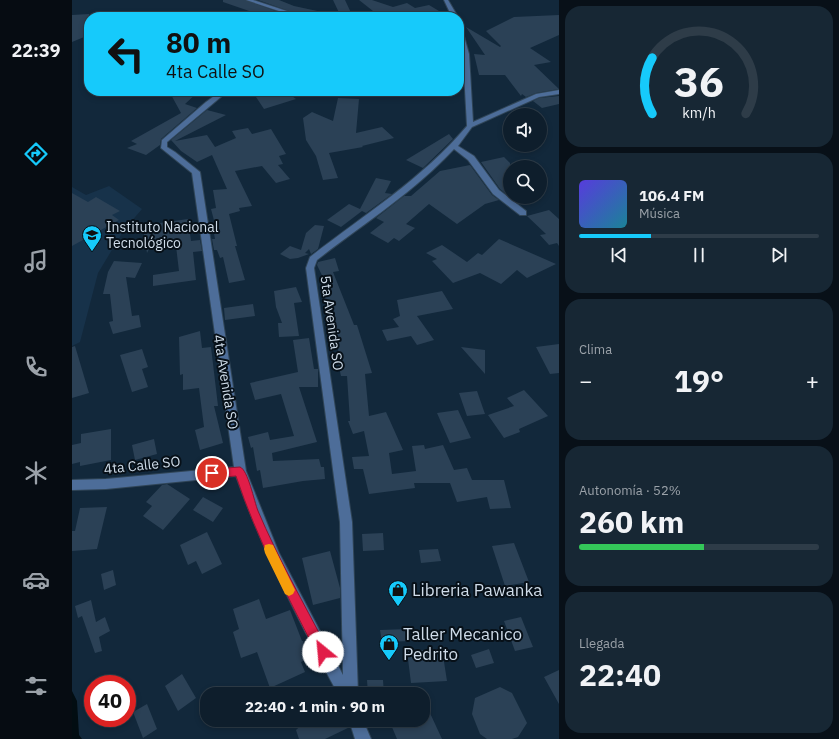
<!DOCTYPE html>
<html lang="es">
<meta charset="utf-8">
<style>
:root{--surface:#0e1e2c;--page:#172734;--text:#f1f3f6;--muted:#9ba2a9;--line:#2e3c48;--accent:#16cafb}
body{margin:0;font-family:"IBM Plex Sans",sans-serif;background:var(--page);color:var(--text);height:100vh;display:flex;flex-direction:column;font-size:15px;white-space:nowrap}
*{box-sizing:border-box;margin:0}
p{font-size:13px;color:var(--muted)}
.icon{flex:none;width:22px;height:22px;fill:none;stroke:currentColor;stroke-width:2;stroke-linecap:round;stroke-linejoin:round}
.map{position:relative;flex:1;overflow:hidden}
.drawer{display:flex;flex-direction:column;gap:6px;padding:6px;background:#081018;width:280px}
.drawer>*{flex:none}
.hud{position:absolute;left:12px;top:12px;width:380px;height:84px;border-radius:16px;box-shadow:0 2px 6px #0003,0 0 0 1px var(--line);background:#16cafb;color:#111;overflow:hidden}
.fabs{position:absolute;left:431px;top:108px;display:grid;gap:8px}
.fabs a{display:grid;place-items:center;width:44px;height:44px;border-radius:50%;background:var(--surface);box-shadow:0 2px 6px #0003,0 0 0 1px var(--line);font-size:20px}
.speed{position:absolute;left:12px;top:675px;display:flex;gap:8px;font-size:20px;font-weight:700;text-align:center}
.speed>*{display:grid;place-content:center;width:52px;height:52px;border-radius:50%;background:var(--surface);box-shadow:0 2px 6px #0003,0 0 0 1px var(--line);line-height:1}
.speed .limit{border:6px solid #d22;background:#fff;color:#111}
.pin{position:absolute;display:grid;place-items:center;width:34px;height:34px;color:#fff;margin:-17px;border:2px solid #fff;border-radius:50%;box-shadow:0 1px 4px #0007}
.me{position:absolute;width:44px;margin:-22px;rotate:332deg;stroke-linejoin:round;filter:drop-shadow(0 0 3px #0008)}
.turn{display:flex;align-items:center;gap:14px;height:84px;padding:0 16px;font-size:18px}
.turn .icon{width:52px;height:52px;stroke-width:2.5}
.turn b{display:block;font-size:28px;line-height:34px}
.big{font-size:30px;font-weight:700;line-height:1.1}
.drawer .widget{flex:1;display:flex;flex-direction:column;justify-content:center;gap:6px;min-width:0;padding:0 14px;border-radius:16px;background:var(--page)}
.drawer .dial{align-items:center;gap:0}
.dial svg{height:104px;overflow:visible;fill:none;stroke:var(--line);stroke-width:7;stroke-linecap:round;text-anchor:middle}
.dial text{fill:var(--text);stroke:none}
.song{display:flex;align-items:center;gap:12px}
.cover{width:48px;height:48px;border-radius:6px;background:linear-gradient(135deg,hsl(250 70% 55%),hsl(190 70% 35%))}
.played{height:4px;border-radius:2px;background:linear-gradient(90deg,var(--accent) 30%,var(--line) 30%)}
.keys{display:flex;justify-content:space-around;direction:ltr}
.heat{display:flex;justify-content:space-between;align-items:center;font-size:22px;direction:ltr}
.charge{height:6px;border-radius:3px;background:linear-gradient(90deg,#34c759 52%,var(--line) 0)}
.trip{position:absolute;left:128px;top:687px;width:230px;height:40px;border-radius:16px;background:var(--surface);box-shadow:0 2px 6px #0003,0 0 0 1px var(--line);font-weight:700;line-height:40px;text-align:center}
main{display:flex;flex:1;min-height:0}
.menu{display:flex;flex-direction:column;width:72px;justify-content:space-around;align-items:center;background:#060c12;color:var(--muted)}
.menu .icon{width:28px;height:28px}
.menu .selected{color:var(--accent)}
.menu b{font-size:18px;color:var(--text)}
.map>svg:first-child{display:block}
.built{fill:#17324a}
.water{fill:#020d12}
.building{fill:#2b4156}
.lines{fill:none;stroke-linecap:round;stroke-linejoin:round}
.minor-casing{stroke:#304557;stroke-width:2}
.minor{fill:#4d6d99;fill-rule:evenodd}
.route{fill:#e11d48;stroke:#92132f}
.slow{fill:#f59e0b}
.labels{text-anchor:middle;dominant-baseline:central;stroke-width:4;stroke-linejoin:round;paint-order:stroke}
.poi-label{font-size:14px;fill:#cfdce9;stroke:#071018;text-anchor:start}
.street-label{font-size:14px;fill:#cfdce9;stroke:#071018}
.near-poi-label{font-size:17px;fill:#cfdce9;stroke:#071018;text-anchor:start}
</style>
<main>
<nav class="menu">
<b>22:39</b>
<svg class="icon selected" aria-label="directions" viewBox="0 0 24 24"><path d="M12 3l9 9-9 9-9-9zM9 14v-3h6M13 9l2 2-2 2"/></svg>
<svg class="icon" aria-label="music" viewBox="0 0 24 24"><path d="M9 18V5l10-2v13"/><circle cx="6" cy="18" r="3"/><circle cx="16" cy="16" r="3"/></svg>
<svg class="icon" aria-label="phone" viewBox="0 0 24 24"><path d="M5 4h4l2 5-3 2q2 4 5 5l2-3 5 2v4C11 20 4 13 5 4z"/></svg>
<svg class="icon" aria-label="climate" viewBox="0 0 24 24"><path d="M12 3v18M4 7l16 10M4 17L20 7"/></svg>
<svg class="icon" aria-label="car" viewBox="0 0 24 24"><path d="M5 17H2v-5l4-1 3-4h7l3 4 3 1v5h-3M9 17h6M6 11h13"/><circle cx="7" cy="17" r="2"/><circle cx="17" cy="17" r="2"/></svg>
<svg class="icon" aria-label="filters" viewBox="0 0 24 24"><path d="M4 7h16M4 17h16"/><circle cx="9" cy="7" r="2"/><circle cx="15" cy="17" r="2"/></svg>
</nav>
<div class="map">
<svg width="487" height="739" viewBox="0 0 487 739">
<rect width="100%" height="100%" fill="#12283b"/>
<path class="built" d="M37,186l33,23 -18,21 -26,43 -18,69 -8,4v-159l14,8z"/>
<path class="water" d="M0,691l5,10 2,34 3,4h-10z"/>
<path class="building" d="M151,0h22l47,17h-14l-23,-4 -32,-11z
M186,0h21l15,6 28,6v5h-16z
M261,0h12l8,17h-12z
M287,0h13l21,7 14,-4 8,5 14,-3 20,12h-80v-5l4,-1z
M17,14v21l-17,7v-27z
M487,15v20l-29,13 21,14 -17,3 25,24 -23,4 -10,4 -4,-3 -1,2 -16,-21h-26l-5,-21 11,1 -19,-28 34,20 1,-1 -15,-15 28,-14z
M97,91h30l-14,13 12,4 -36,31 -1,6 -14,10 -19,-7 10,-4 -6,-3 50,-28z
M180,91h33l11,8 -32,10z
M487,96v8l-17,4 -9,-7 6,-3z
M266,98l21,1 -3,34 26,-6 12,11 -32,8 1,1 -34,6 9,25 -15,2 -7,-24 -10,-16 -3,-22 9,-6 21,9z
M135,110l19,5 -51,26 32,-6 8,12 21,-9 -4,-7 16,-3 4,6 19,-5 15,25 -7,2 4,8 -5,1 12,14 -14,4 -14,-17 -27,5 17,35 -13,2 1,3 -11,3 8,32h-2l10,34 -16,3 -6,-26 -3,1 -3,-8h-3l-2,-11h3l-2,-11h3l-5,-19 5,-1 -3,-18 14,-1 -15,-34 -15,7 -16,-11 -10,-11z
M377,134l4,5 -30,29 -17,-8z
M432,157l6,6v34l-10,-8 -19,-27z
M398,165l22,30 7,5 -14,4 -28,20 -28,-20 -23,20 9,4 -16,13 -5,-3 -6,5 -18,-10 14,-11 -8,-4 28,-22h7l29,-25z
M304,178l15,3 -6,12 7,1 -26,19 -4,-2 -21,16 -14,-7 22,-16 11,5z
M0,193l16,9 8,-5 24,14 -8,4 7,5 -47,26z
M477,210l10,9v27l-2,-3 -8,2 -9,-10 6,-1 -19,-18z
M116,219l3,22 9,-1 2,11 -9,1 3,28 -43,6v-11l26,-4 -3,-25 -25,4v-5l-4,8 -4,-25 18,-2 -1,-3z
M243,225l9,1 -6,23 -7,5 -2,-5 -4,4 4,1 -11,4 -8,1 -10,-5 10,-8 11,4 5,-17z
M427,239l57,25 -29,14 -10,-8 -16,14 -21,-11 -27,10 -21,-22 5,-2 -11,-6 16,-8 25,17 11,-9 4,2z
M263,258l4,13 -6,1 21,53h3l15,48 -7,1 4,42 17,-4 17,38 -14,3 3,21 24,-3 -4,-25 12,-1 1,4 18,-4 11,25 13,-2 5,12h32l7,28 -21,1 -3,-12 -30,5 -7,-19h-36l1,5 -46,6 -6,-25h-9l-2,-12 17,-1 -5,-25 -11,3 -5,-13h2l-3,-45h-6l-5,-23h3l-8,-28 -1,1 -7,-32 7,-2 -13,-27 1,-3z
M42,261l28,2 -7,15 -9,-1 6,39 7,-1 2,12 -28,7 -4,-12 4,-1 -3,-27h-7l5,-22z
M224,287l6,15 -8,1 5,33 -20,1 -1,-14h4l-6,-16 -2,-16z
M370,291l11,18 -36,7 17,24 -17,5 -6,-9 -24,5 -5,-11 17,-3 -6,-8 7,-3 -3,-16z
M181,304l2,12 -30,4 -1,-12z
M128,331l2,17 9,-1 7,59h-4l9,37 -23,7 -5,-20 9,-3 -5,-39 -16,2v-16l-3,1 -1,-38z
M237,338l5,31h4v18h-19l18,55 -45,11 1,8 46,-2 2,8h3l1,12 -22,2 -40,7 -3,-18 -3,1 -4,-24 -2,1 -3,-11 20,-5 2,8 24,-4 -13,-42 -26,6 -5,-17 48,-11 -5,-32z
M487,344v29l-9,1 -14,-27z
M3,346l14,47 -17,5v-51z
M389,347l24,3v24z
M70,349l6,18 -6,2 6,18 -16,5 -12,-37z
M452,390l24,26 -29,13 1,3 -16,6 -16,-23 26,-9 -7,-8z
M405,391l8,23 -18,2 -8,-23z
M386,410l13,28 -21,5 -13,-30z
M39,429v31l-31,6v-4l-8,2v-19l9,-2v-9z
M82,439l3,15 -22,6 -3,-15z
M95,484l23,15 -27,31 -20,-14 9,-10 -6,-4 16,-17z
M131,497l20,11 -10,14 -20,-12z
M35,507l-10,42 -25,2v-20h3l5,-23z
M135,532l15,32 -20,10 -6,-13 -8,4 -8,-20z
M311,533l1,17 -21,1 -1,-17z
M442,543l15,39 -24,4 -13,-40z
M366,549l3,12 -20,2 -2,-13z
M258,551l10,37v10l-27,7 -11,-47z
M41,570l3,15 -12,5 -3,-16z
M187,599l7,20 24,-9 12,31h1l7,17 -9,4 4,10 -35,16 -13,-36 -16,6 -8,-26 6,-3 -6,-20z
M19,600l5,22 9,-5 5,14 -11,6 3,14 -7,2 -13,-37 -4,2 -3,-12z
M449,617l12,30 -18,4 -11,-30z
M337,629l2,12 -29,1 -2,-12z
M370,649l5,32 -36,2 -4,-32z
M417,649l5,14 -18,5 -5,-13z
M487,670v34l-15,-27z
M110,674l14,24 -18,13 -13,-25z
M295,680h16l1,14h-16z
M428,687l12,6 15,30 -9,14 -6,2h-25l-7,-5 -8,-20 3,-16z
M351,698l19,41h-45l-8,-19h34z
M75,704l10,25 -14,9 -10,-26z
M235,720h41l2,7 -25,12h-26l-3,-9z"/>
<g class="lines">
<g class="minor-casing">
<path id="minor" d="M174,0h7l52,17h-8z
M372,0h4l10,17h-6z
M387,27l3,2 7,25 4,68 63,-28 23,-4v4l-20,3 -67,30 -14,19 16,10 25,34 27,21v4h-6l-27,-21 -25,-34 -14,-11c-41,44 -91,75 -137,111l-3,8 38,254 6,172h-20c-38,-71 -75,-142 -102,-218l-130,13 -34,1v-10l34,-1 128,-12 -42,-294 -31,-25 1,-8 44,-38 15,-11h7l-61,51v5l8,5 25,20 46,299 33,82 64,122 -3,-153 -34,-254 4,-11c55,-43 111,-77 157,-131l-4,-72 -4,-15z
M277,720h14l8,19h-16z"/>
</g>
<use href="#minor" class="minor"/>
</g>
<path class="route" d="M168,467c8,3 14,34 18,44 20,47 45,91 69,137l2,4 -2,4 -4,2 -5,-2c-30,-59 -61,-117 -82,-180l-24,2 -4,-2 -2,-3 2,-3 4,-1z"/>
<path class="slow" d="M197,544l4,1 20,41 2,4 -2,4 -4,2 -4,-2 -20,-41 -1,-4 1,-4z"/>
<defs>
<g id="university-pin" transform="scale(1)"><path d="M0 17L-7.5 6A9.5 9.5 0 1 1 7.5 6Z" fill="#16cafb" stroke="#071018"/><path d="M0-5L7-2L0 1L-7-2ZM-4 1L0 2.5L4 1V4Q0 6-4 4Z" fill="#111"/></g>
<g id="shop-pin" transform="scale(1)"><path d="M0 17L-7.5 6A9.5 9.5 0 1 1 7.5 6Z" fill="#16cafb" stroke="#071018"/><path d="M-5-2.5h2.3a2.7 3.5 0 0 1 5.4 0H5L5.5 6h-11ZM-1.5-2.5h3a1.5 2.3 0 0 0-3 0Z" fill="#111"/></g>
</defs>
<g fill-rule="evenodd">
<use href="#university-pin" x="20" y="235"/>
<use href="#shop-pin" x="326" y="590"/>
<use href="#shop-pin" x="317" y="644"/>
</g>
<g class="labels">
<g class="poi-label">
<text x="34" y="227">Instituto Nacional<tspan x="34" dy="16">Tecnológico</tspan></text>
</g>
<g class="street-label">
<text transform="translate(260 323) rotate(82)">5ta Avenida SO</text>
<text transform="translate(154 382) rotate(81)">4ta Avenida SO</text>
<text transform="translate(70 465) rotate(-6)">4ta Calle SO</text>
</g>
<g class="near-poi-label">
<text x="340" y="590">Libreria Pawanka</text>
<text x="331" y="634">Taller Mecanico<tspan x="331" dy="20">Pedrito</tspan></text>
</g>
</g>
</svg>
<div class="fabs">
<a><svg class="icon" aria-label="sound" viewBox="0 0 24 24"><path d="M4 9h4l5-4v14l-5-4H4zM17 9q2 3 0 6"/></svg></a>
<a><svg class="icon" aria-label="search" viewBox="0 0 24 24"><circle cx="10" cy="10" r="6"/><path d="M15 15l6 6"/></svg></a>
</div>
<div class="speed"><div class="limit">40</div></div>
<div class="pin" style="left:140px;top:473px;background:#d93025"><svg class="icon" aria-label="arrive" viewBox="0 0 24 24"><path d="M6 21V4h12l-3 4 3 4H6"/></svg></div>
<svg class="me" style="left:251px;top:652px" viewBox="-20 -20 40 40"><circle r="19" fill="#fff"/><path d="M0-13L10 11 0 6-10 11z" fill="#e11d48"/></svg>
<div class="trip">22:40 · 1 min · 90 m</div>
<div class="hud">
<div class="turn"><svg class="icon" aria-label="left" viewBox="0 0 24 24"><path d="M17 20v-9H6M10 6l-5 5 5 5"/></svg><div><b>80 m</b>4ta Calle SO</div></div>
</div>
</div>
<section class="drawer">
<div class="widget dial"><svg viewBox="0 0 100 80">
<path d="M14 69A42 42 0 1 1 86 69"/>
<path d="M14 69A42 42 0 0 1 14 26" stroke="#16cafb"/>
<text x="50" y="56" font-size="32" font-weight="700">36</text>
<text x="50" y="72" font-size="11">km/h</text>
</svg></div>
<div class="widget">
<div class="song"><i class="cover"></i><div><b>106.4 FM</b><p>Música</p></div></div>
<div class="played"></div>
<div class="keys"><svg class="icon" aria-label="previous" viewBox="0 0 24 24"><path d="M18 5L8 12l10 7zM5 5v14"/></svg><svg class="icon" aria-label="pause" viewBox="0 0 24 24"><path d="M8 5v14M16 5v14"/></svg><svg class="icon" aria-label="next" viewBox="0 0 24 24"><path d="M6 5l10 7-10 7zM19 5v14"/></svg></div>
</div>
<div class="widget"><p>Clima</p>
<div class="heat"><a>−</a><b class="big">19°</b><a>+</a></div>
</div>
<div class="widget"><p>Autonomía · 52%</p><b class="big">260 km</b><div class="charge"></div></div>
<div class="widget"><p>Llegada</p><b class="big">22:40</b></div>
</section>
</main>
